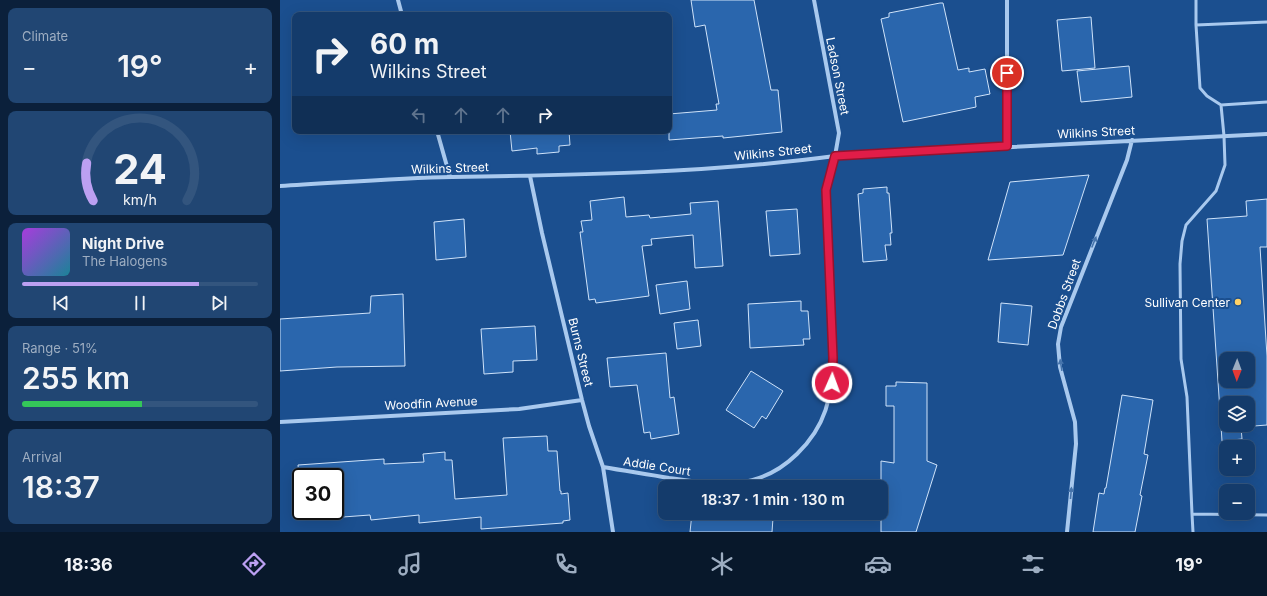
<!DOCTYPE html>
<meta charset="utf-8">
<style>
:root{--surface:#143b6b;--page:#214673;--text:#f1f3f6;--muted:#9dadc1;--line:#33557e;--accent:#bca0f2}
body{margin:0;font-family:Inter,sans-serif;background:var(--page);color:var(--text);height:100vh;display:flex;flex-direction:column;font-size:15px;white-space:nowrap}
*{box-sizing:border-box;margin:0}
p{font-size:13px;color:var(--muted)}
.icon{flex:none;width:22px;height:22px;fill:none;stroke:currentColor;stroke-width:2;stroke-linecap:round;stroke-linejoin:round}
.map{position:relative;flex:1;overflow:hidden}
.side{display:flex;flex-direction:column;gap:8px;padding:8px;background:#0b203b;width:280px}
.side>*{flex:none}
.banner{position:absolute;left:12px;top:12px;width:380px;height:122px;border-radius:8px;box-shadow:0 4px 16px #0002,0 0 0 1px var(--line);background:#143b6b;color:var(--text);overflow:hidden}
.needle{width:26px;rotate:181deg}
.tools{position:absolute;left:939px;top:352px;display:grid;gap:8px}
.tools a{display:grid;place-items:center;width:36px;height:36px;border-radius:8px;background:var(--surface);box-shadow:0 4px 16px #0002,0 0 0 1px var(--line);font-size:20px}
.speed{position:absolute;left:12px;top:468px;display:flex;gap:8px;font-size:20px;font-weight:700;text-align:center}
.speed>*{display:grid;place-content:center;width:52px;height:52px;border-radius:50%;background:var(--surface);box-shadow:0 4px 16px #0002,0 0 0 1px var(--line);line-height:1}
.speed .limit{border:2px solid #111;border-radius:6px;background:#fff;color:#111}
.pin{position:absolute;display:grid;place-items:center;width:34px;height:34px;color:#fff;margin:-17px;border:2px solid #fff;border-radius:50%;box-shadow:0 1px 4px #0007}
.me{position:absolute;width:44px;margin:-22px;rotate:2deg;stroke-linejoin:round;filter:drop-shadow(0 0 3px #0008)}
.turn{display:flex;align-items:center;gap:14px;height:84px;padding:0 12px;font-size:18px}
.turn .icon{width:52px;height:52px;stroke-width:2.5}
.turn b{display:block;font-size:28px;line-height:34px}
.lanes{display:flex;align-items:center;height:38px;padding:0 12px;background:#0003;justify-content:center;gap:20px;direction:ltr}
.lanes .off{opacity:.35}
.big{font-size:30px;font-weight:600;line-height:1.1}
.side .widget{flex:1;display:flex;flex-direction:column;justify-content:center;gap:6px;min-width:0;padding:0 14px;border-radius:8px;background:var(--page)}
.side .dial{align-items:center;gap:0}
.dial svg{height:104px;overflow:visible;fill:none;stroke:var(--line);stroke-width:7;stroke-linecap:round;text-anchor:middle}
.dial text{fill:var(--text);stroke:none}
.song{display:flex;align-items:center;gap:12px}
.cover{width:48px;height:48px;border-radius:6px;background:linear-gradient(135deg,hsl(280 70% 55%),hsl(190 70% 35%))}
.played{height:4px;border-radius:2px;background:linear-gradient(90deg,var(--accent) 75%,var(--line) 75%)}
.keys{display:flex;justify-content:space-around;direction:ltr}
.heat{display:flex;justify-content:space-between;align-items:center;font-size:22px;direction:ltr}
.charge{height:6px;border-radius:3px;background:linear-gradient(90deg,#34c759 51%,var(--line) 0)}
.trip{position:absolute;left:378px;top:480px;width:230px;height:40px;border-radius:8px;background:var(--surface);box-shadow:0 4px 16px #0002,0 0 0 1px var(--line);font-weight:600;line-height:40px;text-align:center}
.menu{display:flex;height:64px;justify-content:space-around;align-items:center;background:#08182b;color:var(--muted)}
.menu .icon{width:28px;height:28px}
.menu .on{color:var(--accent)}
.menu b{font-size:18px;color:var(--text)}
main{display:flex;flex:1;min-height:0}
.map>svg:first-child{display:block}
.building{fill:#2a66ad;stroke:#cfe3fa;fill-rule:evenodd}
.lines{fill:none;stroke-linecap:round;stroke-linejoin:round}
.service{stroke:#a9c9ee;stroke-width:3}
.minor{stroke:#a9c9ee;stroke-width:4}
.oneway{fill:#4674ac}
.route-casing{stroke:#92132f;stroke-width:10}
.route{stroke:#e11d48;stroke-width:7}
.poi-dot{fill:#ffd166;stroke:#1b4f8f;stroke-width:1.5}
.labels{text-anchor:middle;dominant-baseline:central;stroke-width:4;stroke-linejoin:round;paint-order:stroke}
.street-label{font-size:12px;fill:#fff;stroke:#1b4f8f}
.poi-label{font-size:12px;fill:#fff;stroke:#1b4f8f;text-anchor:end}
</style>
<main>
<section class="side">
<div class="widget"><p>Climate</p>
<div class="heat"><a>−</a><b class="big">19°</b><a>+</a></div>
</div>
<div class="widget dial"><svg viewBox="0 0 100 80">
<path d="M14 69A42 42 0 1 1 86 69"/>
<path d="M14 69A42 42 0 0 1 9 40" stroke="#bca0f2"/>
<text x="50" y="56" font-size="32" font-weight="700">24</text>
<text x="50" y="72" font-size="11">km/h</text>
</svg></div>
<div class="widget">
<div class="song"><i class="cover"></i><div><b>Night Drive</b><p>The Halogens</p></div></div>
<div class="played"></div>
<div class="keys"><svg class="icon" aria-label="previous" viewBox="0 0 24 24"><path d="M18 5L8 12l10 7zM5 5v14"/></svg><svg class="icon" aria-label="pause" viewBox="0 0 24 24"><path d="M8 5v14M16 5v14"/></svg><svg class="icon" aria-label="next" viewBox="0 0 24 24"><path d="M6 5l10 7-10 7zM19 5v14"/></svg></div>
</div>
<div class="widget"><p>Range · 51%</p><b class="big">255 km</b><div class="charge"></div></div>
<div class="widget"><p>Arrival</p><b class="big">18:37</b></div>
</section>
<div class="map">
<svg width="987" height="532" viewBox="0 0 987 532">
<rect width="100%" height="100%" fill="#1b4f8f"/>
<path class="building" d="M411,0h63l17,90h7l4,42 -59,6v-2l-54,4v-26l48,-4 -1,-6h3l-14,-79 -10,2z
M660,3h3l15,67 11,-2v4l16,-3 5,25 -15,3 1,10 -73,15 -22,-103 8,-2v-4z
M811,17l4,51 -33,3 -5,-51z
M849,66l3,31 -51,5 -4,-31z
M230,131h59l1,14 -11,1v6l-22,2v-6l-25,3z
M809,175l-26,80 -75,5 22,-78z
M607,187v6h2l3,40h-2l1,12h-6l2,15 -24,2 -5,-68 5,-1v-4z
M344,197l2,20 23,-2 1,3 41,-4 -1,-11 28,-2 5,65 -28,2 -2,-33 -42,4 1,6 -10,1 7,50 -53,7 -1,-4 -6,1 -9,-68h3l-2,-11 11,-1 -2,-19z
M987,199v48h-7l7,109v69l-26,2 1,12 -20,2 -15,-222 40,-3 -1,-15zM946,359h22v22h-22zM946,403h22v22h-22z
M517,209l3,45 -30,2 -4,-45z
M184,219l2,38 -30,3 -2,-38z
M407,281l3,28 -30,5 -4,-29z
M123,294l2,72 -68,1 -57,4v-52l90,-6 1,-17z
M521,301v10h7l2,28h-7l1,6 -54,3 -2,-44z
M721,303l31,3 -4,39 -30,-3z
M418,320l3,26 -24,3 -3,-26z
M255,326l2,34 -24,1v11l-29,2 -3,-45z
M386,353l4,45 4,-1 5,37 -28,5 -1,-7 -6,1 -7,-48 -27,2 -3,-29z
M471,371l32,20 -17,28 -4,-3 -8,12 -28,-18z
M616,382l31,1v78l10,4 -21,67h-35v-71l13,2v-57h-8v-20h10z
M842,395l31,5 -9,54 4,1 -8,40 2,1 -7,36h-42l6,-39 5,1 1,-6h1z
M267,436l1,15h9l3,40h1v3l7,-1 2,27 -7,1v2l-82,6v-12l-62,6v-8l-48,5 -1,-5 -68,5v-9h33v-34h-34v26l-3,-38 86,-6v5l40,-2 -1,-8 22,-2v8h7l3,39 52,-4 -4,-57z
M412,513h32l49,5 -1,14h-82z"/>
<g class="lines">
<path class="service" d="M916,0v25
M987,22l-71,3 4,63 7,8 14,9 46,-3
M912,514l-5,-117 -6,-38 -1,-95 2,-23 4,-16 30,-34 9,-26 -1,-29 -3,-31
M913,532l-1,-18 75,1"/>
<path class="minor" d="M118,0l4,15
M727,0v146
M157,131l13,46
M250,176l12,57 40,167 7,26 14,41 10,65
M0,186c57,-3 115,-8 172,-9 128,-2 256,-4 383,-21l432,-22
M0,422l239,-13 63,-9
M323,467c22,4 44,7 66,11 49,7 89,14 128,-24 29,-28 35,-57 36,-96l-7,-168 9,-34 4,-23 -25,-133
M787,532l9,-88 -1,-22 -15,-55 -2,-23 3,-17 66,-167 5,-20"/>
</g>
<defs><path id="oneway-solid" d="M-6-.8H1V-3.2L6.5 0L1 3.2V.8H-6Z"/></defs>
<g class="oneway">
<use href="#oneway-solid" transform="translate(814 242) rotate(-68)"/>
<use href="#oneway-solid" transform="translate(781 365) rotate(-99)"/>
<use href="#oneway-solid" transform="translate(791 493) rotate(-85)"/>
</g>
<g class="lines">
<g class="route-casing">
<path id="route" d="M552,383l1,-25 -7,-168 9,-34 172,-10v-73"/>
</g>
<use href="#route" class="route"/>
</g>
<circle class="poi-dot" cx="958" cy="302" r="4"/>
<g class="labels">
<g class="street-label">
<text transform="translate(558 76) rotate(79)">Ladson Street</text>
<text transform="translate(816 132) rotate(-3)">Wilkins Street</text>
<text transform="translate(493 152) rotate(-6)">Wilkins Street</text>
<text transform="translate(170 168) rotate(-2)">Wilkins Street</text>
<text transform="translate(784 294) rotate(-70)">Dobbs Street</text>
<text transform="translate(301 352) rotate(76)">Burns Street</text>
<text transform="translate(151 403) rotate(-3)">Woodfin Avenue</text>
<text transform="translate(377 466) rotate(9)">Addie Court</text>
</g>
<g class="poi-label">
<text x="950" y="302">Sullivan Center</text>
</g>
</g>
</svg>
<div class="tools">
<a><svg class="needle" viewBox="-14 -14 28 28"><path d="M0-13l5 13h-10z" fill="#e53935"/><path d="M0 13l5-13h-10z" fill="#9dadc1"/></svg></a>
<a><svg class="icon" aria-label="layers" viewBox="0 0 24 24"><path d="M12 4l9 5-9 5-9-5zM3 14l9 5 9-5"/></svg></a>
<a>+</a>
<a>−</a>
</div>
<div class="speed"><div class="limit">30</div></div>
<div class="pin" style="left:727px;top:73px;background:#d93025"><svg class="icon" aria-label="arrive" viewBox="0 0 24 24"><path d="M6 21V4h12l-3 4 3 4H6"/></svg></div>
<svg class="me" style="left:552px;top:383px" viewBox="-20 -20 40 40"><circle r="17" fill="#e11d48" stroke="#fff" stroke-width="3"/><path d="M0-11L8 9 0 5-8 9z" fill="#fff"/></svg>
<div class="trip">18:37 · 1 min · 130 m</div>
<div class="banner">
<div class="turn"><svg class="icon" aria-label="right" viewBox="0 0 24 24"><path d="M7 20v-9h11M14 6l5 5-5 5"/></svg><div><b>60 m</b>Wilkins Street</div></div>
<div class="lanes"><svg class="icon off" aria-label="left" viewBox="0 0 24 24"><path d="M17 20v-9H6M10 6l-5 5 5 5"/></svg><svg class="icon off" aria-label="ahead" viewBox="0 0 24 24"><path d="M12 20V5M6 11l6-6 6 6"/></svg><svg class="icon off" aria-label="ahead" viewBox="0 0 24 24"><path d="M12 20V5M6 11l6-6 6 6"/></svg><svg class="icon" aria-label="right" viewBox="0 0 24 24"><path d="M7 20v-9h11M14 6l5 5-5 5"/></svg></div>
</div>
</div>
</main>
<nav class="menu">
<b>18:36</b>
<svg class="icon on" aria-label="directions" viewBox="0 0 24 24"><path d="M12 3l9 9-9 9-9-9zM9 14v-3h6M13 9l2 2-2 2"/></svg>
<svg class="icon" aria-label="music" viewBox="0 0 24 24"><path d="M9 18V5l10-2v13"/><circle cx="6" cy="18" r="3"/><circle cx="16" cy="16" r="3"/></svg>
<svg class="icon" aria-label="phone" viewBox="0 0 24 24"><path d="M5 4h4l2 5-3 2q2 4 5 5l2-3 5 2v4C11 20 4 13 5 4z"/></svg>
<svg class="icon" aria-label="climate" viewBox="0 0 24 24"><path d="M12 3v18M4 7l16 10M4 17L20 7"/></svg>
<svg class="icon" aria-label="car" viewBox="0 0 24 24"><path d="M5 17H2v-5l4-1 3-4h7l3 4 3 1v5h-3M9 17h6M6 11h13"/><circle cx="7" cy="17" r="2"/><circle cx="17" cy="17" r="2"/></svg>
<svg class="icon" aria-label="filters" viewBox="0 0 24 24"><path d="M4 7h16M4 17h16"/><circle cx="9" cy="7" r="2"/><circle cx="15" cy="17" r="2"/></svg>
<b>19°</b>
</nav>
